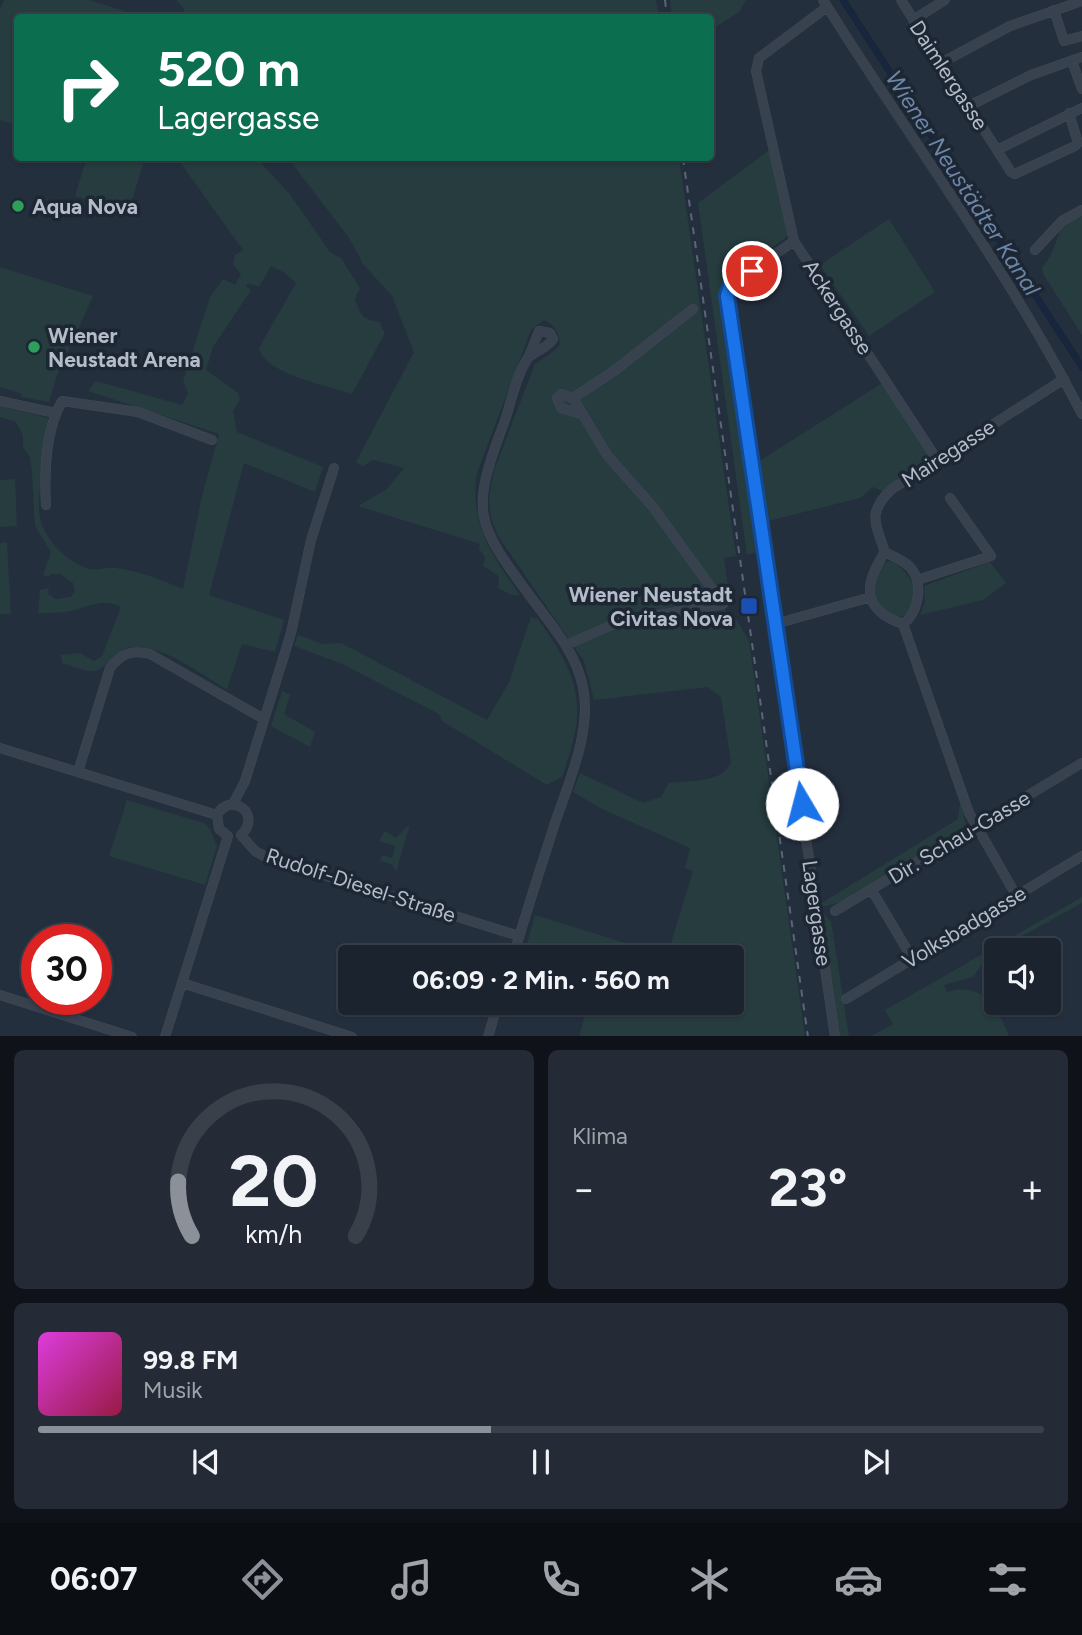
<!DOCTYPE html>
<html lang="de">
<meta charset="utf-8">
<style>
:root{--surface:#1b232e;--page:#242b36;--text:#f1f3f6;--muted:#a0a4aa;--line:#39404a;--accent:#8c9099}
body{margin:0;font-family:Figtree,sans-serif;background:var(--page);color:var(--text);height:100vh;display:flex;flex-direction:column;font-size:26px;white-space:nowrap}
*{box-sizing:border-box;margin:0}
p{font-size:23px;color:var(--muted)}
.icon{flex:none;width:38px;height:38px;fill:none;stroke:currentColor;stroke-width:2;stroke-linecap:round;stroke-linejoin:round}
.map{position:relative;height:1036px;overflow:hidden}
.side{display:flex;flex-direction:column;gap:14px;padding:14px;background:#0f1319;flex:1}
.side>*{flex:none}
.hud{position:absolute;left:14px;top:14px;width:700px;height:147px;border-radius:7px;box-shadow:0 2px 5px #0004,0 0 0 2px var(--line);background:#0b6e4f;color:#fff;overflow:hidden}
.controls{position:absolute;left:984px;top:938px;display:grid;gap:14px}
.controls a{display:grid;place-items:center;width:77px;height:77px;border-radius:7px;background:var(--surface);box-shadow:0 2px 5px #0004,0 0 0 2px var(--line);font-size:35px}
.speed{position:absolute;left:21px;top:924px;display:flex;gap:14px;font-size:35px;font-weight:700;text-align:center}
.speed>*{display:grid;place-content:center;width:91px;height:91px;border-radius:50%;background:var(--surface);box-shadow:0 2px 5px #0004,0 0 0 2px var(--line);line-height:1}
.speed .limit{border:10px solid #d22;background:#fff;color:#111}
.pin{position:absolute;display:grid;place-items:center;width:60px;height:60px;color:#fff;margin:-30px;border:4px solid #fff;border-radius:50%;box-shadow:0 2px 7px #0007}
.me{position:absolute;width:77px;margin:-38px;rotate:352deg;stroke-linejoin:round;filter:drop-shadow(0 0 5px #0008)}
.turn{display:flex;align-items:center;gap:24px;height:147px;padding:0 28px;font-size:32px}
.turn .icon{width:91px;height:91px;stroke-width:2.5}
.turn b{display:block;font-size:49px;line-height:60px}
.big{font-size:52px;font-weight:700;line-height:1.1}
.side .card{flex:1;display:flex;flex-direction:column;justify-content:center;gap:10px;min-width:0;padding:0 24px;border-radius:10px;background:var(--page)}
.side .dial{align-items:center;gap:0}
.dial svg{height:182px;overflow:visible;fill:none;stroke:var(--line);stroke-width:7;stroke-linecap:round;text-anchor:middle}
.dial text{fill:var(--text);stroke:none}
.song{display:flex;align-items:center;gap:21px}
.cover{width:84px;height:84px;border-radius:10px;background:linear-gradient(135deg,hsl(300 70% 55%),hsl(340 70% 35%))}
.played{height:7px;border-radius:4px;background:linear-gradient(90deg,var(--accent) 45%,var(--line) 45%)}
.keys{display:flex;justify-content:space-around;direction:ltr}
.heat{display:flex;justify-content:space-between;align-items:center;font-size:38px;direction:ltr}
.side .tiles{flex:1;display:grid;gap:14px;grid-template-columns:1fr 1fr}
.card:last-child{grid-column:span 2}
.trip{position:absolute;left:338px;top:945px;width:406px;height:70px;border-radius:7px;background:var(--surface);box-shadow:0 2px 5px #0004,0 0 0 2px var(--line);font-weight:700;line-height:70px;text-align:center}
.tab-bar{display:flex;height:112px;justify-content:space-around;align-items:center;background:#0b0e12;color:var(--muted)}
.tab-bar .icon{width:49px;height:49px}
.tab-bar .on{color:var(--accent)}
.tab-bar b{font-size:32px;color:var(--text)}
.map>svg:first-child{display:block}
.green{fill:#263c3f}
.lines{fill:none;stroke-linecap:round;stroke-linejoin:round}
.canal{stroke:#17263c;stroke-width:7}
.minor-casing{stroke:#414a57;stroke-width:10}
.minor{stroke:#38414e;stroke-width:9}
.rail{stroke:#5a6575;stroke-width:2;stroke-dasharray:7 7;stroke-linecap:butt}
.route-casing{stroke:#114b97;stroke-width:18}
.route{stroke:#1a73e8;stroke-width:12}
.leisure-dot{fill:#2e9e5b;stroke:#1d2633;stroke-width:2.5}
.transit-dot{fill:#1a4fb4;stroke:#1d2633;stroke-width:2.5}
.labels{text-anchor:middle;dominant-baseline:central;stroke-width:7;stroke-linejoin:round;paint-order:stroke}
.street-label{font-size:21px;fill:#b4bcc9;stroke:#1d2633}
.poi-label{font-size:21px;font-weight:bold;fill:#b4bcc9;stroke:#1d2633;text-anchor:start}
.water-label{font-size:23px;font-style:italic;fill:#6d86a8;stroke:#1d2633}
</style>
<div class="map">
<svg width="1082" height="1037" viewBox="0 0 1082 1037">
<rect width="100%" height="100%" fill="#242f3e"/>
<path class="green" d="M4,0h85l54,17 -125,1 -1,107 -17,-5v-111z
M176,0h480l3,17 -477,1 2,-9z
M670,0h76l-7,12 -28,18 -1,-12 -38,-1z
M772,148l21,84 -67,50 27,183 131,-83 50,72 -50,38 -11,-5 -13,11 -104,26 2,28 -11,3 -49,-352z
M80,158h65l-17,55 -53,-17 11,-36z
M177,158h79l33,35 41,59 11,6 19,30 -5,11c5,16 8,21 24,23l6,11 -33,61c-23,-8 -88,-20 -93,-46l37,-65 -11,-10 -14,-7 -12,21 -11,-4 -2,3 5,4 -38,57 -7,23 32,23 2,7 -7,11 4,21 86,35 -8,25 -71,-29 -35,132 75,25 -9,32 -33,-8 -15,45c-26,-14 -62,-44 -93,-42 -18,0 -25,22 -41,24 -9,1 -22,-6 -31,-8l-1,-8 19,-2 14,8 8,-5 19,-49c-20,-11 -35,2 -55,5 -9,1 -19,1 -28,1l2,-23 9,-2 -1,6 8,5 15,-2 4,-6 -2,-8 -13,-9h-10v3l-7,-2 8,-23 -16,-26 -3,-53 -2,-16 -7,-10v-12l-7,-13 -16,-5v-11l48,12c2,26 -10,61 -9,92 1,25 25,51 50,59 8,2 18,-2 27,-1 23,3 46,12 67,21l19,-93 17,-62 -131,-43 8,-10 86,24 6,-12 -5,-12 27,-84 13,-18 12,6 6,-11 -8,-9 2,-10 8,-5z
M288,158h391l57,398 -12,2 5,40 -4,13 9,4 15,26 56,395h-226l6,-20 -33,-11 180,-2v-46h-173l-33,-10 9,-32 132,41 26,-85 -8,-3 5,-20 -90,-40 -27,-16 7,-19 63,30 18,-6 8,-14c20,-3 54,1 62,-21l-10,-65 -13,-10 -114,13 -10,-39 -86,-125 -7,-18 -2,-20 5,-28 41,-106 19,-13 6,-7c-2,-12 -4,-18 -16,-24l-13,10 -54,143c-8,50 15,83 43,122h-8l-14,-7 1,-12 -16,-10 2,-9 -6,-8 1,-5 -122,-38 29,-17 17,-21 -31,-8 -10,6 -7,-4 58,-110 -22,-56 -29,-32 -14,-26z
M1082,212v123l-39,-61 -1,-7c22,-24 5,-35 40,-55z
M889,219l46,73 -66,44 -49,-71z
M0,267l93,29 -37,82 -7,24 -28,-5 1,-3 -22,-7z
M15,479l2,47 -17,1v-47z
M7,542l4,72h-11v-71z
M890,561c21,8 39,44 11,56 -14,0 -30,-15 -28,-31 1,-7 6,-16 9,-22z
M990,562l16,21 -23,17 -63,15 5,-13 -1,-16z
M531,617l7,2c43,60 50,87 24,158l-15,8 -105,-64 -3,-7 -97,-50 -48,-18 4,-11 25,9 18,-1 146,77 22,-38z
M282,691l8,4 -6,19 31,18 -5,15 -39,-21z
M127,800l77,23 6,6 7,17 -12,39 -96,-29z
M960,802l7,27 -124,73 -23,5v-3l138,-85z
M410,824l-14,48 -3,-7 -13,-4 2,-6 10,3 3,-12 -16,-5 6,-10 11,7z
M1082,897v6l-92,51 -17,23 -29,8 3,7c35,-11 51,16 62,44h-138l22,-12 -8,-14z
M821,911l10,10 18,115h-10z"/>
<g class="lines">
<path class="canal" d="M843,0l239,367"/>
<g class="minor-casing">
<path id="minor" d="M823,0c86,138 185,269 259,414
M901,0l96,150 85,-42
M827,7l-68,51 -3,13 38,170 144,220
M1054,10l10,31 18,-5
M913,20l32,-20
M1072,61l10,28
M941,63l69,-37 72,-25
M969,106l62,-31 51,-18
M997,150l14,22 4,2 60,-28 3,-3 -9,-30
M794,241l-64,45 -3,10 108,741
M1035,250l27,-29 20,-11
M573,398l41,-27 79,-62
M0,401l55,12
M46,505c-2,-33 0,-76 16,-104l76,11 74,28
M885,552c-10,-29 -18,-40 7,-63l172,-110
M885,552c9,5 23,10 28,19 10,16 5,42 -10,53 -41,-14 -40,-39 -18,-72z
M917,580l74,-24 -41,-58
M775,624l96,-27
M903,624l66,189 47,82
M566,645l53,-23 104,-18 -70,-97 -46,-52 -34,-57 -12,-4 -4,4 4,10 20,6
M0,748l217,67
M78,772l32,-104c11,-14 22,-19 40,-14l114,65
M233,804l12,-23 46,-148 20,-93 23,-72
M241,835l14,16 11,6 253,79
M228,836l-9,-7 -2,-14c14,-25 46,0 24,20
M871,889l41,69
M835,911l247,-148
M513,957c13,-44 27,-87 41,-131 14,-42 38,-94 29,-139 -7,-34 -30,-60 -50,-87 -57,-77 -64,-85 -29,-177 7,-20 12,-48 24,-65 6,-7 19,-9 25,-19l-3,-6 -11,-2 -10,25
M182,983l170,54
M0,995l132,42
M846,999l236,-143
M165,1037l63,-201
M488,1037l10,-34"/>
</g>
<use href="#minor" class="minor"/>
<path class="rail" d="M665,0l2,18
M683,158l125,879"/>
</g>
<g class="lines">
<g class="route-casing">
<path id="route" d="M752,271l-22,15 -3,10 75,508"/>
</g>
<use href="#route" class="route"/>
</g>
<g class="leisure-dot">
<circle cx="18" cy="206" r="7"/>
<circle cx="34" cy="347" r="7"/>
</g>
<rect class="transit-dot" x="740" y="597" width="18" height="18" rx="3.5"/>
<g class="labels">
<g class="street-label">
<text transform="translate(949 75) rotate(57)">Daimlergasse</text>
<text transform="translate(838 307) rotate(57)">Ackergasse</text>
<text transform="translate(948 453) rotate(-33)">Mairegasse</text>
<text transform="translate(959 837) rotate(-31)">Dir. Schau-Gasse</text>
<text transform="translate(361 885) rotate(18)">Rudolf-Diesel-Straße</text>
<text transform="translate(817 913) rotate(82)">Lagergasse</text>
<text transform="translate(964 927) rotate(-31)">Volksbadgasse</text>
</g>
<g class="poi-label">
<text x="32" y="206">Aqua Nova</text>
<text x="48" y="335">Wiener<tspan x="48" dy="24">Neustadt Arena</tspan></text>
<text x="733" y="594" text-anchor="end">Wiener Neustadt<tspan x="733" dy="24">Civitas Nova</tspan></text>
</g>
<g class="water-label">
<text transform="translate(963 183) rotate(57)">Wiener Neustädter Kanal</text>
</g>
</g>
</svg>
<div class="controls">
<a><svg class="icon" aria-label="sound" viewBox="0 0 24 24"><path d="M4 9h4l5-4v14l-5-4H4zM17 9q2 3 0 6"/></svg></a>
</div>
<div class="speed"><div class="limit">30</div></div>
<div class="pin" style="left:752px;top:271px;background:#d93025"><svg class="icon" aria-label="arrive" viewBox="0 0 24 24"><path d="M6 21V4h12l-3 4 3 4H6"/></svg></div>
<svg class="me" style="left:802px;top:804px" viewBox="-20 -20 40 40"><circle r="19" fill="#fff"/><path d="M0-13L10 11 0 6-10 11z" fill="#1a73e8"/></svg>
<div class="trip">06:09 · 2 Min. · 560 m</div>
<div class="hud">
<div class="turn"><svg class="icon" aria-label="right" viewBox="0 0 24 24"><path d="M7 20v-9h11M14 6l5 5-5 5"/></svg><div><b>520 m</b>Lagergasse</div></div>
</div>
</div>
<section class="side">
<div class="tiles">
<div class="card dial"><svg viewBox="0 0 100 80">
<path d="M14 69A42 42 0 1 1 86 69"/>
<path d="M14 69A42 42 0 0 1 8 45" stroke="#8c9099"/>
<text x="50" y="56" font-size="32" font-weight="700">20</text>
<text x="50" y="72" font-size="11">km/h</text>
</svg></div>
<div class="card"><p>Klima</p>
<div class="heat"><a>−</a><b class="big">23°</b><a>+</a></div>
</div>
<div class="card">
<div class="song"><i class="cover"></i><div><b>99.8 FM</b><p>Musik</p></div></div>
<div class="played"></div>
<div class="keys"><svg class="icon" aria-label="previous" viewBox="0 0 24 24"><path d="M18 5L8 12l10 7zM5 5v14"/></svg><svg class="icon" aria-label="pause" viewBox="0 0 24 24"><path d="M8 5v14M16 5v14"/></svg><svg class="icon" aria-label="next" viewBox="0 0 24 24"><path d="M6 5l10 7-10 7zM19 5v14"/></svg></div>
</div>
</div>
</section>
<nav class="tab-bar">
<b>06:07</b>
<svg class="icon on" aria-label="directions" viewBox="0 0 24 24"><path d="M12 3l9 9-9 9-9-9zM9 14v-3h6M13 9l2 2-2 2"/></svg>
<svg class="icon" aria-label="music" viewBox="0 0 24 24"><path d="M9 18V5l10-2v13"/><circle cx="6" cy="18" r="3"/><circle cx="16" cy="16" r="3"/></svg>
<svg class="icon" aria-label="phone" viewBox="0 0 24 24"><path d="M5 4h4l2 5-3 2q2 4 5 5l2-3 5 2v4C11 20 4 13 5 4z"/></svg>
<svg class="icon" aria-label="climate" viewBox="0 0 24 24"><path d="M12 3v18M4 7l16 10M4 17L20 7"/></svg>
<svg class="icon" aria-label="car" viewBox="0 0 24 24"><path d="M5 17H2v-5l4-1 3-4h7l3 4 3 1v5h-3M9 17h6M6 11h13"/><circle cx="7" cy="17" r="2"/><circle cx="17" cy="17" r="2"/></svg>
<svg class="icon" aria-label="filters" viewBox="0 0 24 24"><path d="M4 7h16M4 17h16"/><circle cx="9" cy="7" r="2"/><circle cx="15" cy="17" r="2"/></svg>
</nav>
